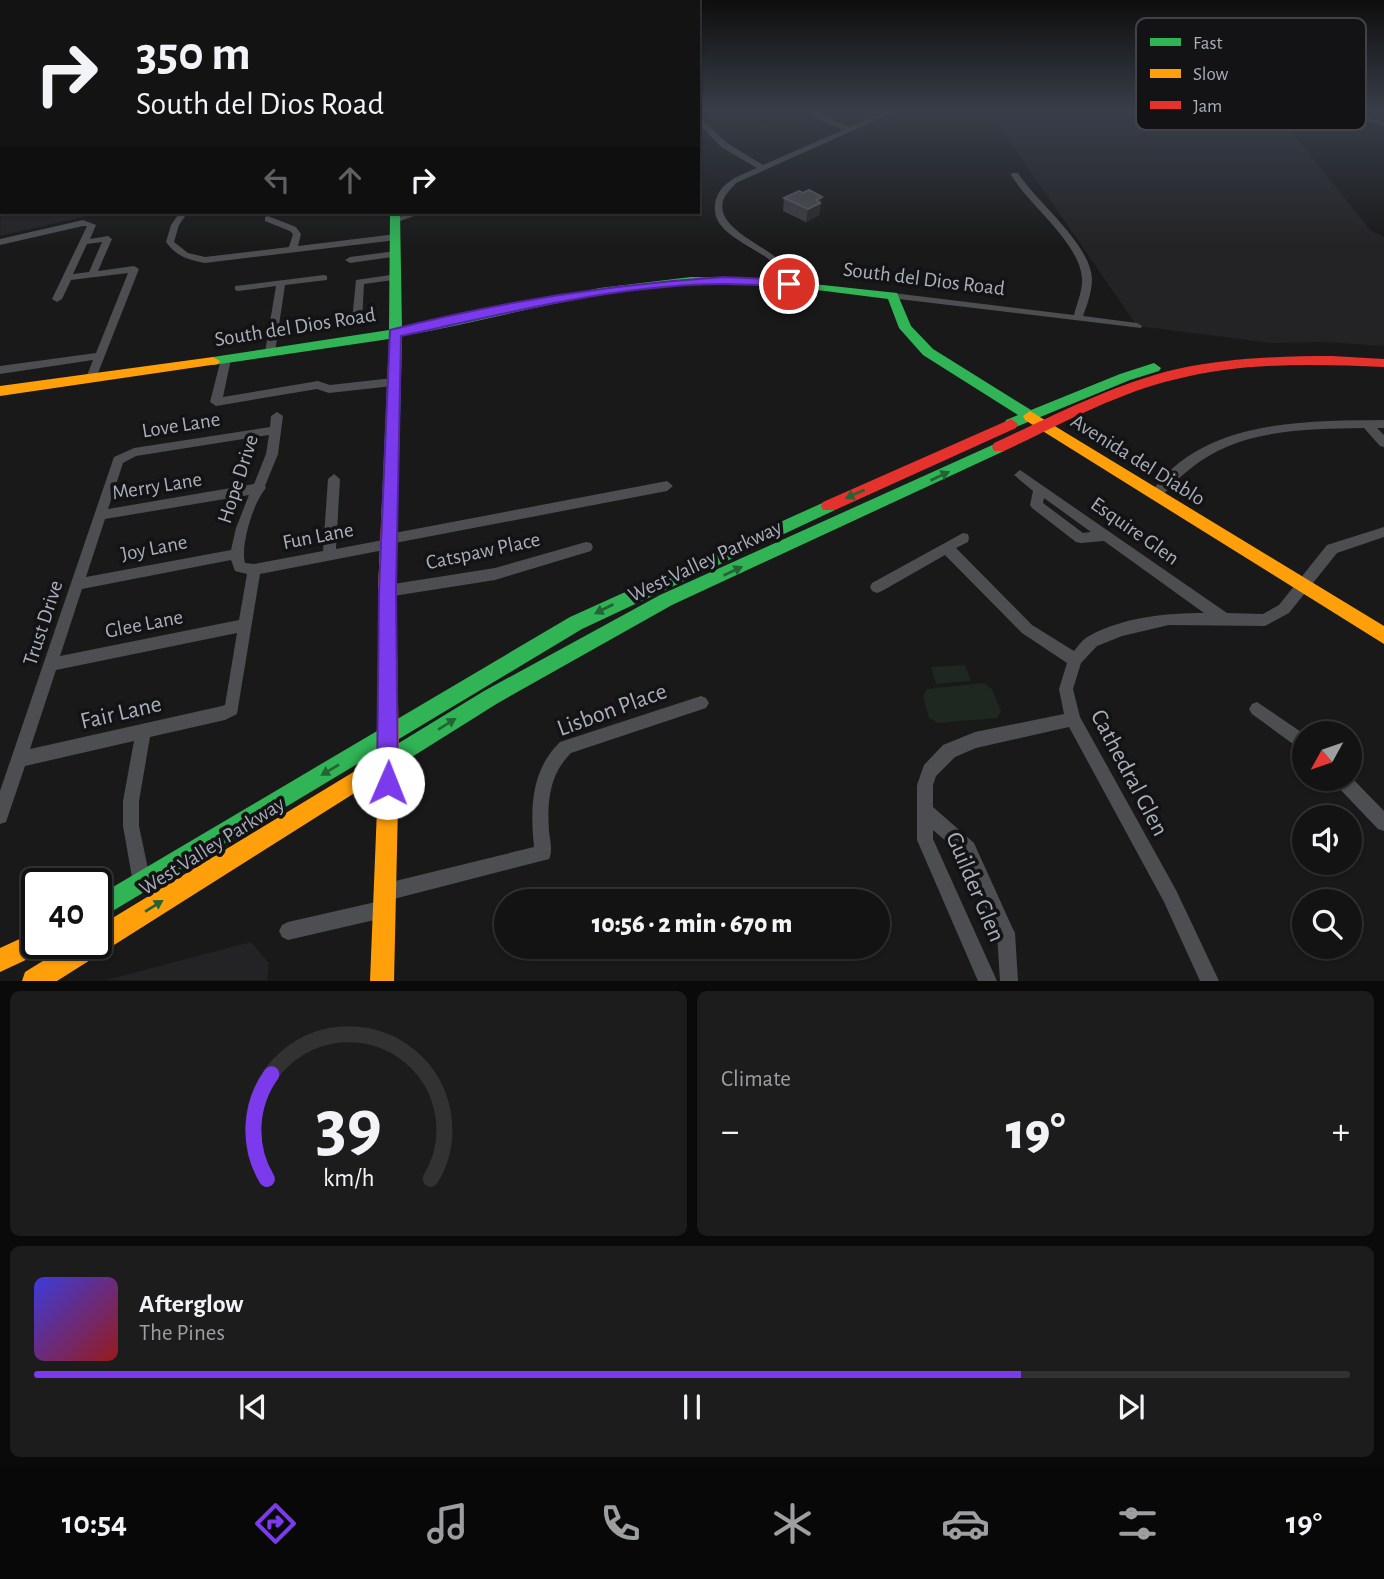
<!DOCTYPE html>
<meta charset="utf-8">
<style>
:root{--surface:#131313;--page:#1c1c1c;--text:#f1f3f6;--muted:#9d9ea0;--line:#323233;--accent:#7c3aed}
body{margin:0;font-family:"Alegreya Sans",sans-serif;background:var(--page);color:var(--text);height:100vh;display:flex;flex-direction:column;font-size:26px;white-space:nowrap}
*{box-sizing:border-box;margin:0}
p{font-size:23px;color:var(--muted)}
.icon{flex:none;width:38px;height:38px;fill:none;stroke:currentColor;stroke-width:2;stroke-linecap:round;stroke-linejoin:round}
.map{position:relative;height:981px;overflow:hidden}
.sheet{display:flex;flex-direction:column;gap:10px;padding:10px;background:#0a0a0a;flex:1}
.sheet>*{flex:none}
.top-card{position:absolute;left:0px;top:0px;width:700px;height:214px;box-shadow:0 2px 5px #0004,0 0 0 2px var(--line);background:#131313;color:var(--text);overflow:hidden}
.needle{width:46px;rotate:230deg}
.fabs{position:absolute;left:1292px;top:721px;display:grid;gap:14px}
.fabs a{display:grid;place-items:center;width:70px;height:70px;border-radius:50%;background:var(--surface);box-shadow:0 2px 5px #0004,0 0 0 2px var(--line);font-size:35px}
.speed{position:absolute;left:21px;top:868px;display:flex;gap:14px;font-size:35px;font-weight:700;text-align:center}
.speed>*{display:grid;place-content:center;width:91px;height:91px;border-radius:50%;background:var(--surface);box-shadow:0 2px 5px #0004,0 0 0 2px var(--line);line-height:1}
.speed .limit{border:4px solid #111;border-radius:10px;background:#fff;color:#111}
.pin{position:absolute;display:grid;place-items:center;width:60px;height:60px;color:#fff;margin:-30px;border:4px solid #fff;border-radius:50%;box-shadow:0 2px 7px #0007}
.me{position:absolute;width:77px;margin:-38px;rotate:1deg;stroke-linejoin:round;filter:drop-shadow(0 0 5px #0008)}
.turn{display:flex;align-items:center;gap:24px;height:147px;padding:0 21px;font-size:32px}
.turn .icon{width:91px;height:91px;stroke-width:2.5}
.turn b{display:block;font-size:49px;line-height:60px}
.lanes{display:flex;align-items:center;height:66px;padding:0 21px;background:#0003;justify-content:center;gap:35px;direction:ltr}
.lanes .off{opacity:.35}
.big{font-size:52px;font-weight:800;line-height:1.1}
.sheet .widget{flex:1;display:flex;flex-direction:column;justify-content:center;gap:10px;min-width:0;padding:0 24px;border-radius:10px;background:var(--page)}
.sheet .dial{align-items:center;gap:0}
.dial svg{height:182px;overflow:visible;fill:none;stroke:var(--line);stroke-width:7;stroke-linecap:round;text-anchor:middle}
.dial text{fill:var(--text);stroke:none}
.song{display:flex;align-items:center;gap:21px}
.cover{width:84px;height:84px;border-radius:10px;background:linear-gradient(135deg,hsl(240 70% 55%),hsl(0 70% 35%))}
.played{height:7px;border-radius:4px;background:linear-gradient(90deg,var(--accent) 75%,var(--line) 75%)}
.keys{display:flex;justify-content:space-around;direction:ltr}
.heat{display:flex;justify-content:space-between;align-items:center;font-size:38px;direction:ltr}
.sheet .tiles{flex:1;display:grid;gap:10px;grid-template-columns:1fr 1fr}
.widget:last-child{grid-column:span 2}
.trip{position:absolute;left:494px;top:889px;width:396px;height:70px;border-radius:35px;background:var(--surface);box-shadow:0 2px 5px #0004,0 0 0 2px var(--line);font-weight:800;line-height:70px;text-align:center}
.tab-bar{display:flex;height:112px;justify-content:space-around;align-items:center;background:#080808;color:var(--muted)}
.tab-bar .icon{width:49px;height:49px}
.tab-bar .on{color:var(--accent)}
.tab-bar b{font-size:32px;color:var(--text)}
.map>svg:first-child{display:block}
.built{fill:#232325}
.green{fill:#1e2720}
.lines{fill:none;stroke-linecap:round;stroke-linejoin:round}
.street{fill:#4d4e52;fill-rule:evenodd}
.fast{fill:#30b455;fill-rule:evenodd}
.slow{fill:#ff9f0a;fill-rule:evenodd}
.jam{fill:#e5322d;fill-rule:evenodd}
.wall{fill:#3d3d40}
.shaded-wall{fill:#2a2a2b}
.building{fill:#494a4d;stroke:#58595f;stroke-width:2}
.oneway{fill:#226435}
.route{fill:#7c3aed;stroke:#51269a;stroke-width:2}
.labels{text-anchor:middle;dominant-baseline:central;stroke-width:7;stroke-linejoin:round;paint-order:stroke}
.street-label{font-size:21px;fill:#a9aebb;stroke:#131315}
.near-street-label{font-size:24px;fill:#a9aebb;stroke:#131315}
.key{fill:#131315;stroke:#404247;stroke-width:2}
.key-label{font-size:19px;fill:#a9aebb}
</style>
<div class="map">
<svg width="1384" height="981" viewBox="0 0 1384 981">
<rect width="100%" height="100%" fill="#191919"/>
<path class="built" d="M988,110h287l95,120 14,7v109l-59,-4 -54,1 -134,-17z
M2,123v89h103l-105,24z
M251,942l18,21 -2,17h-161z"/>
<path class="green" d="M965,665l6,16 -35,3 -5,-17z
M983,683l9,6 9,22 -4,7 -59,5 -9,-5 -6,-22 4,-7z"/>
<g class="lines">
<path class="street" d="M889,110h10l-163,73c-4,5 -11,11 -13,18 -8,30 50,46 65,68 3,4 4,10 6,15l-5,3 -3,-1c-3,-5 -4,-11 -6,-15 -15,-24 -69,-33 -65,-66 2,-22 25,-30 42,-37l-36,-21 -23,-25v-6l29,27 36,22 80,-35 -32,-14v-4h6l32,15z
M1332,110h11l41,12v4z
M0,129h2v4h-2z
M1012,173h6c20,31 72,70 74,106 0,13 -5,26 -9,37l54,7 5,3 -1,2 -251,-30v-4l3,-1 181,22c3,-12 9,-25 8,-37 -3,-36 -52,-72 -71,-103z
M180,212h8l-9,13 -5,17 14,11 17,4 84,-10 4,-13 -3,-3 -25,-10v-4l3,-1 28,11 5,7 -3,12 98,-12 4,3 -4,3 -191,23c-17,-3 -29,-7 -39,-21l5,-17z
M414,212h12l-32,11 -4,-3z
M83,220l13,5 -6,14 18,-3 4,3 -14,32 36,-5 5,3 -43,109 -5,4 -5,-4 7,-18 -93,14v-8l96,-13 32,-80 -57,7 -9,19 -5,3 -5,-3 35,-73h-4l-83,19v-6zM102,242l-13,30 -16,2 14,-30z
M396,251l3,1v4l-49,7 -5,-3 5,-3z
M397,274l3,1v4l-36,5 -2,37 -1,2h-8l-1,-2 4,-41z
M324,275l3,1v4l-42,5 -10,67 -1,2h-8l-1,-2 11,-66 -38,5 -3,-1v-4z
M226,356l5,3 -8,38 95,-16 12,4 63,-7 5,4 -5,4 -64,7 -12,-4 -101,17 -6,-4 11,-43z
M277,412l6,4 -5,38 -13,32 1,2c-12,13 -26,57 -21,75l9,1 69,-13 5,-72 6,-5 6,5 -4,70 47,-9 1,-5 5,-1 278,-53 6,5 -6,5 -272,52 -1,5 -5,1 -129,25 -23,140 -12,6 -75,17 -11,64v25l12,57 -3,6 -6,3 -6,-3 -3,-6 -10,-57v-25l11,-60 -109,25 -19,56 -6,2v-33l114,-334 20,-9 136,-21 1,-11zM269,435l-3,19 -12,30 -146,25 15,-46 13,-7zM249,495l-13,33 -5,22 -145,27 19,-58zM231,560l4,11 12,3 -8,46 -179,36 22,-67zM237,633l-12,72 -3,1 -192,43 26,-79z
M1384,420v8h-7l7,7v12l-4,-1 -16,-18c-60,1 -126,1 -174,41 -12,9 -21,20 -31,30h-8l-2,-3c50,-77 154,-75 235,-76z
M1020,470l207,143 36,1 16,-9 48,-60 57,-18v10l-47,16 -48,60 -24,13 -96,-1 -47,11 -25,10 -16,17 -8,26 7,28 96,173 43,91h-19l-36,-79 -95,-175 -93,21 -21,9 -19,19 -3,9v22l41,36 38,84 3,6 3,48h-18l-3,-47 -35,-79 -29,-25v9l64,142h-19l-61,-141v-55l7,-20 19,-20 32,-13 89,-18 -5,-25 8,-26 -45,-30 -77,-78 -63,36 -5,2 -5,-2 -2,-4 2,-4 91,-50 5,1 1,4 -1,4 -12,6 76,77 42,26c4,-5 9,-12 15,-15 35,-19 77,-23 115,-23l-100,-72 -23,2 -5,-1 -44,-34 -2,-3 3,-14 -19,-16zM1044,498l47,34 -8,1 -40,-30z
M586,542l5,1 2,4 -2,4 -96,29 -108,17 -5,-2 -2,-4 2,-4 5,-2 108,-17z
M701,696l5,2 3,5 -3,5 -135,45c-22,22 -24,49 -22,78 1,10 4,19 0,28l-163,42 3,2 3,6 -3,6 -6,3 -95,22 -6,-3 -3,-6 3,-6 6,-3 92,-21 -3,-2 -3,-6 3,-6 6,-3 151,-37c-4,-39 -3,-77 26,-105z
M1257,702l47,32v18l-52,-38 -3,-5 3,-5z
M1349,775l35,36v20l-6,-2 -42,-44 -2,-6h15z"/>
<path class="fast" d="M390,212h10l2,116 198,-40 91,-11 76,2 130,14 14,33 22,23 98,61 89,-36 34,-11 7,5 -2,3 -29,9 -119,49 -7,-5 2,-4 12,-5 -95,-60 -24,-27 -11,-29c-65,-8 -131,-18 -197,-14 -98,4 -193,34 -289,51l-4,166 -2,4h-12l-2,-4 7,-163 -176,26 -7,-4 7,-4 176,-27z
M999,442l7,5 -2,4 -332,154 -174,98 -126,79 -7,3 -7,-3 -3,-7 3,-7 126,-77 176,-96z
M829,500l6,2 2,4 -2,4 -253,119 -486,292v-24l474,-280z"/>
<path class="slow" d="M2,113v6l-2,1v-6z
M213,357l7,4 -2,3 -218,32v-10z
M1030,411l354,215v18l-359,-224 -2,-4z
M390,496l6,2 2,4 -2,89 3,169 -5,221h-24l9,-221 -1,-169 4,-89 2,-4z
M365,765l7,3 3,7 -3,7 -315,199h-35l3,-9 47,-29h24v-15z
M37,931v12h12l-4,8 -45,21v-24z"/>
<path class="jam" d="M1332,356l52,3v8c-69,-3 -140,-5 -207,12 -61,14 -117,46 -173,72h-10l-2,-4 2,-4c59,-27 119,-59 183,-74 51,-11 103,-13 155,-13z
M1011,419l7,5 -2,4 -181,82h-12l-2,-4 2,-4z"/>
</g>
<path class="wall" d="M784,198l36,12 -1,5 -13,7 -23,-11z"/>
<path class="shaded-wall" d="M822,197l-3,18 -13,7 2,-13 8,-9z"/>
<path class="building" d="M809,190l13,7 -6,3 4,3 -12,6 -24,-11 15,-7 4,2z"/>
<defs><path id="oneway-solid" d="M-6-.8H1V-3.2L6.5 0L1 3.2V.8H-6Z" transform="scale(1.75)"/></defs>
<g class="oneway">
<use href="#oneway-solid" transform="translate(940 476) rotate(-25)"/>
<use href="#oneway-solid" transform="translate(855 494) rotate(156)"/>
<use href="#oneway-solid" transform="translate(733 571) rotate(-25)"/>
<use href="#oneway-solid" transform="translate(604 609) rotate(153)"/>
<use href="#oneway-solid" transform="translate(447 724) rotate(-32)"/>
<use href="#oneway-solid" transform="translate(330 770) rotate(149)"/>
<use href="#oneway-solid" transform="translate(154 906) rotate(-32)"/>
</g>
<linearGradient id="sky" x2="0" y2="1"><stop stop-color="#0e0e0e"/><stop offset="0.45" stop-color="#383e49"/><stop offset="1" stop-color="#383e49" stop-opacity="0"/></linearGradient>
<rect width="1384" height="247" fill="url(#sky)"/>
<path class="route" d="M724,277l65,3 6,4 -6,3c-21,-1 -43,-3 -65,-3 -107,0 -219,30 -323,52l-5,255 2,192 -3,7 -7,3 -8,-3 -3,-7 2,-192 11,-261c109,-28 222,-46 334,-53z"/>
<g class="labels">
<g class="street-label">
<text transform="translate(924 279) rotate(7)">South del Dios Road</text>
<text transform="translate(295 327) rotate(-9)">South del Dios Road</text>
<text transform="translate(181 425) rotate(-9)">Love Lane</text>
<text transform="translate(1138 460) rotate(32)">Avenida del Diablo</text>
<text transform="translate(238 479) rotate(-72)">Hope Drive</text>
<text transform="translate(157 486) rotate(-9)">Merry Lane</text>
<text transform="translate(1135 531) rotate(35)">Esquire Glen</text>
<text transform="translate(318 536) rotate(-11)">Fun Lane</text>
<text transform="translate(154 548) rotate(-11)">Joy Lane</text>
<text transform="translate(483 551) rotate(-12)">Catspaw Place</text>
<text transform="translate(705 561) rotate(-25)">West Valley Parkway</text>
<text transform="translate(43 623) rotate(-72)">Trust Drive</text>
<text transform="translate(144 624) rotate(-11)">Glee Lane</text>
<text transform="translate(212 846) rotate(-32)">West Valley Parkway</text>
</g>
<g class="near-street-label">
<text transform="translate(612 710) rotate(-20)">Lisbon Place</text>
<text transform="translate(121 713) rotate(-13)">Fair Lane</text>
<text transform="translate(1129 773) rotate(62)">Cathedral Glen</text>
<text transform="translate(975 887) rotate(67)">Guilder Glen</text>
</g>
</g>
<rect x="1136" y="18" width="230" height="112" rx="10" class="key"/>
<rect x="1150" y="38" width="31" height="8" fill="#30b455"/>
<rect x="1150" y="69" width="31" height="9" fill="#ff9f0a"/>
<rect x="1150" y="101" width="31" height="8" fill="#e5322d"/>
<g class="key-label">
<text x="1193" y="49">Fast</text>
<text x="1193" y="80">Slow</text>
<text x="1193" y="112">Jam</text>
</g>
</svg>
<div class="fabs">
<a><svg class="needle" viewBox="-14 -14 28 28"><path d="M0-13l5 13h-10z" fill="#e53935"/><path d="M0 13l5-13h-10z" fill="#9d9ea0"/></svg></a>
<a><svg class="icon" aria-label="sound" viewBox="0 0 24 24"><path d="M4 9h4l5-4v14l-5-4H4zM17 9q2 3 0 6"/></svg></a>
<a><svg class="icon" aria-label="search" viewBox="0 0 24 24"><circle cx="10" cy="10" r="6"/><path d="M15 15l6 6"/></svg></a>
</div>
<div class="speed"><div class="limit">40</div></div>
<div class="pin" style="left:789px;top:284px;background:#d93025"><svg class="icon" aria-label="arrive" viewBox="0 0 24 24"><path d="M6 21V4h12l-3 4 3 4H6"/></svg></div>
<svg class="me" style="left:388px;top:783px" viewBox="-20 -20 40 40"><circle r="19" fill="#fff"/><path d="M0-13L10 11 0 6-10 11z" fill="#7c3aed"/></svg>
<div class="trip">10:56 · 2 min · 670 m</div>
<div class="top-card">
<div class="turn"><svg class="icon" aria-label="right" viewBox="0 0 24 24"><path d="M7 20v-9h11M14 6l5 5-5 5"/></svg><div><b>350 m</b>South del Dios Road</div></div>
<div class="lanes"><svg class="icon off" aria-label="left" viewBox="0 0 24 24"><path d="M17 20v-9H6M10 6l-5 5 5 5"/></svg><svg class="icon off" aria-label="ahead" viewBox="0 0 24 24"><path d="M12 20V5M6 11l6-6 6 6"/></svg><svg class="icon" aria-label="right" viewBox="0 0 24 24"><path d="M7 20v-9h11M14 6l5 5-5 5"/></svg></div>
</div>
</div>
<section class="sheet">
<div class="tiles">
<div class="widget dial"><svg viewBox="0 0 100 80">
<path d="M14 69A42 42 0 1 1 86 69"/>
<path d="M14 69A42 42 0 0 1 16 23" stroke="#7c3aed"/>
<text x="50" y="56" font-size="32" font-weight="700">39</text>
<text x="50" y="72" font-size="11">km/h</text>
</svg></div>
<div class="widget"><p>Climate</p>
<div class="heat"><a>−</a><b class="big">19°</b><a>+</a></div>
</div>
<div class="widget">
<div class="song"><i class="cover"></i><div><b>Afterglow</b><p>The Pines</p></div></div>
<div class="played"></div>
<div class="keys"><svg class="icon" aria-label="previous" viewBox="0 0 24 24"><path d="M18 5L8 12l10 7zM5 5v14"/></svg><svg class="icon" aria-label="pause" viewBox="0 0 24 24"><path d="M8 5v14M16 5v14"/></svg><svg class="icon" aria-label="next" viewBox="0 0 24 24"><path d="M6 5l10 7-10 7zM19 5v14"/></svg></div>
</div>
</div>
</section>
<nav class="tab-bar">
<b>10:54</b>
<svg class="icon on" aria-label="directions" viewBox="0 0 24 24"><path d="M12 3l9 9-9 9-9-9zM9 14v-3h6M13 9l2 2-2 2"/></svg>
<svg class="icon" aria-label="music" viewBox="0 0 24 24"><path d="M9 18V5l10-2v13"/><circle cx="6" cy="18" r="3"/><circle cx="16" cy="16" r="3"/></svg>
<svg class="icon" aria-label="phone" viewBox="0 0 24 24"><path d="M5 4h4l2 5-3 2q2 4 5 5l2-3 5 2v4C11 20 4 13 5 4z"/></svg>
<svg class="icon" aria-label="climate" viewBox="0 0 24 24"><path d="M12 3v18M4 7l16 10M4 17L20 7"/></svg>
<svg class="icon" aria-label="car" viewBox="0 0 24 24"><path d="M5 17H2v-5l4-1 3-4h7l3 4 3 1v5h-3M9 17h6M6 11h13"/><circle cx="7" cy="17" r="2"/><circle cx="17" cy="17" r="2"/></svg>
<svg class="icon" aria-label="filters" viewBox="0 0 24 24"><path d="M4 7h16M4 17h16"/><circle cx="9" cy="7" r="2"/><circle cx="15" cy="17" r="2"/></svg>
<b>19°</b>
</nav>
